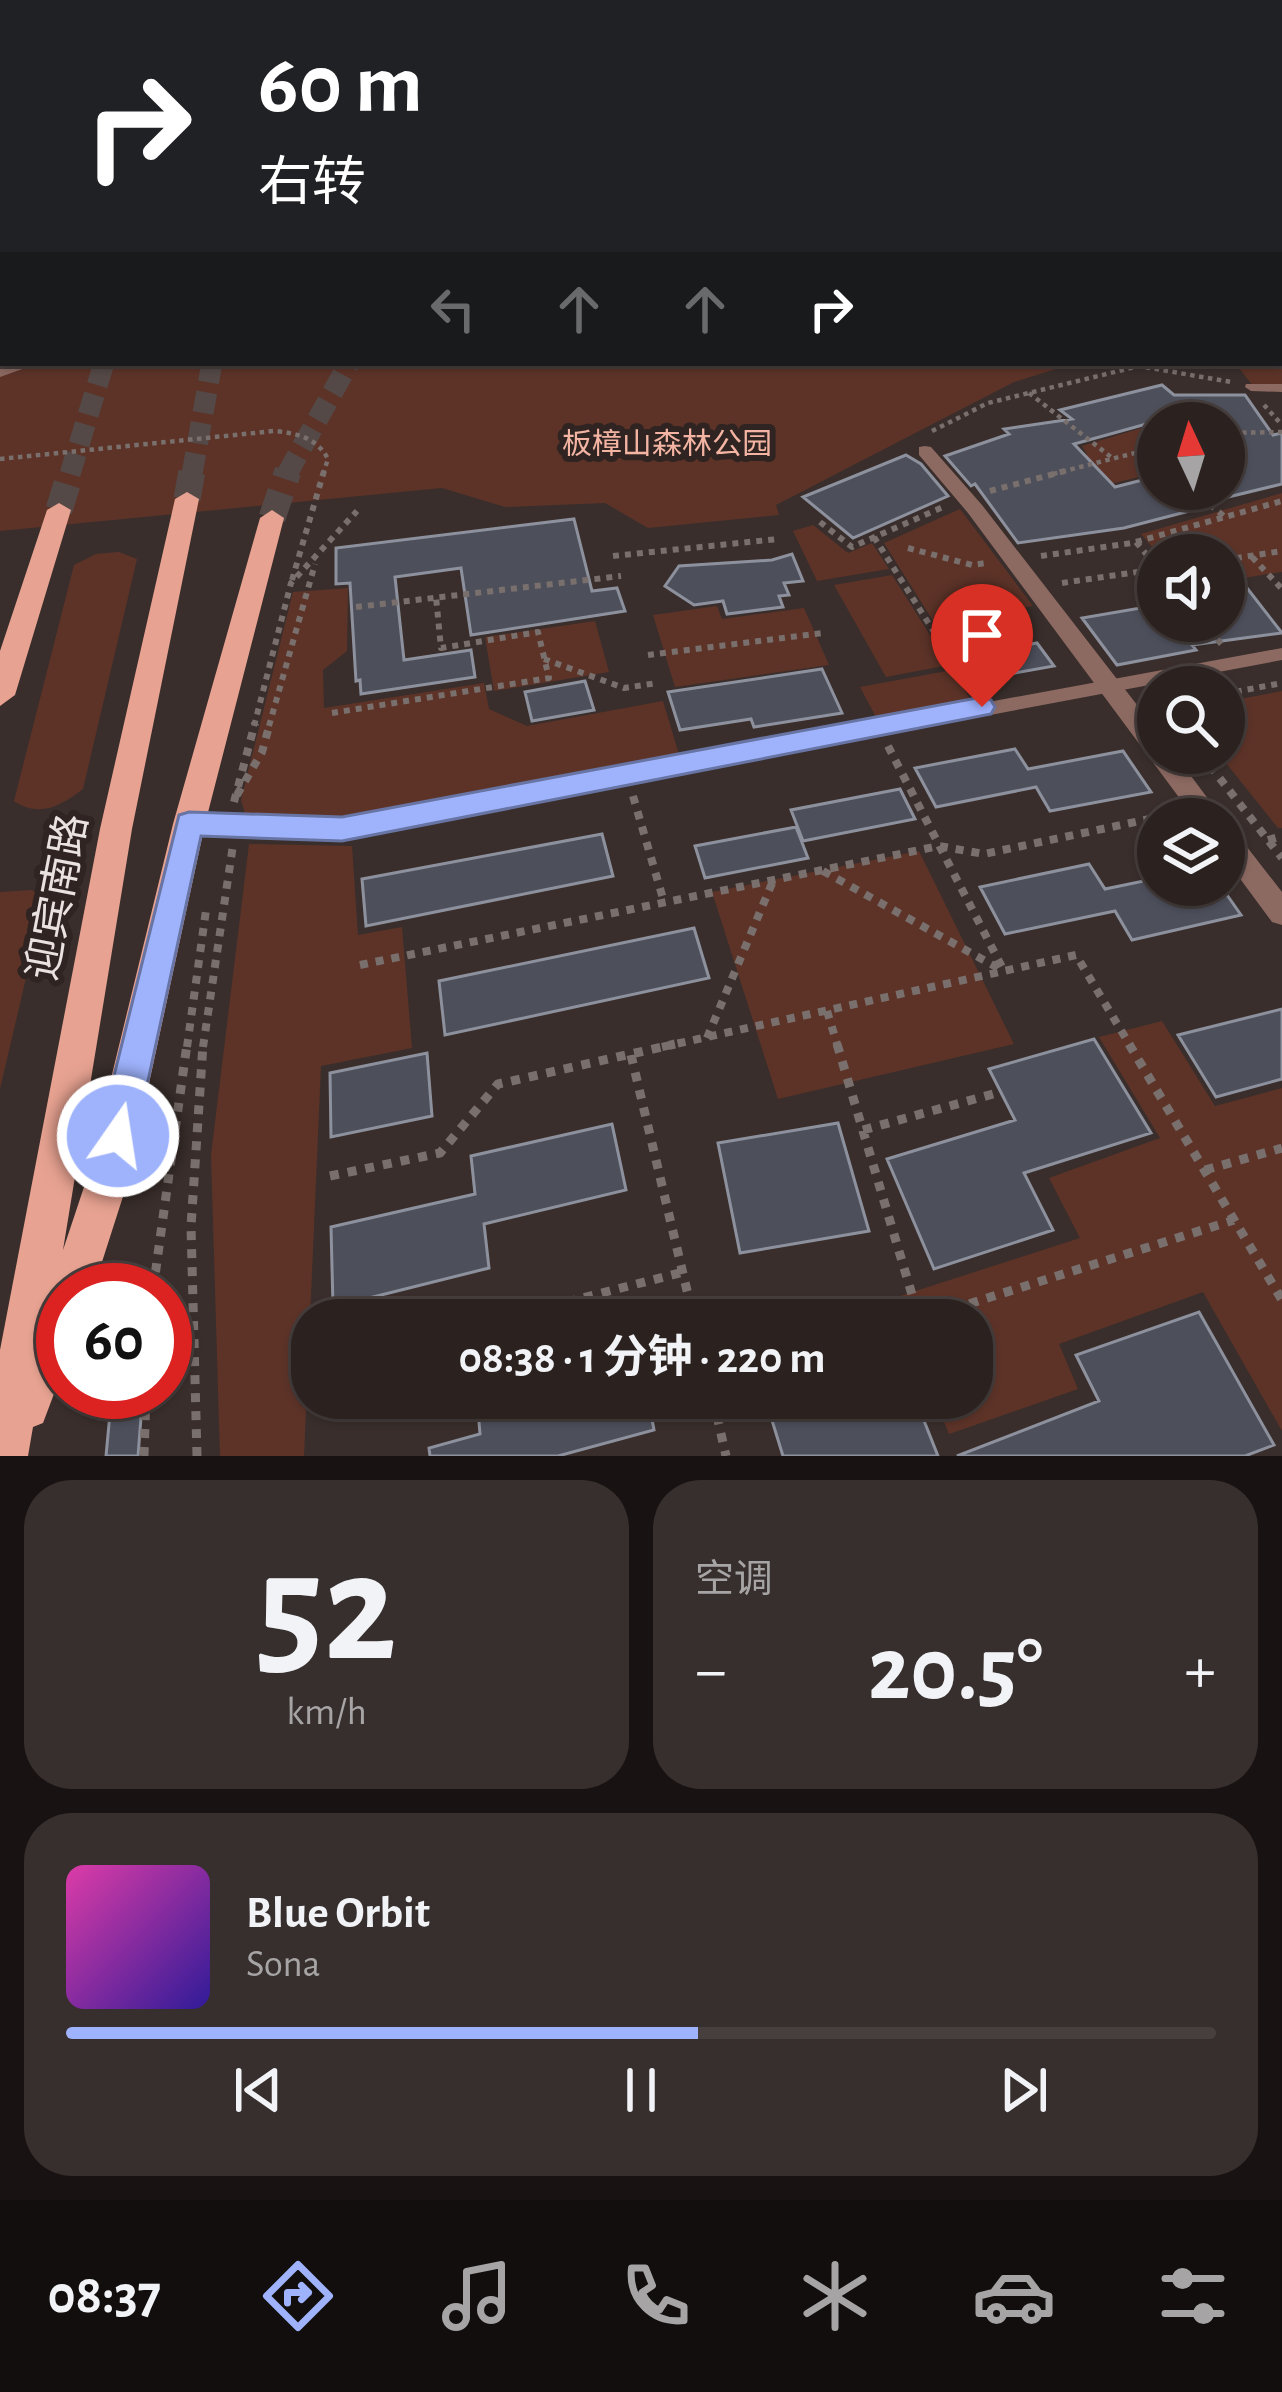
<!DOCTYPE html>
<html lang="zh">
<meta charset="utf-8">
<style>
:root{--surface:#2b2220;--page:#372f2d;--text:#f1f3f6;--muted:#a6a4a5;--line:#473f3e;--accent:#9fb3fd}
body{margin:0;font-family:"Alegreya Sans","Noto Sans SC",sans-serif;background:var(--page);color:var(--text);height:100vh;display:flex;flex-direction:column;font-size:45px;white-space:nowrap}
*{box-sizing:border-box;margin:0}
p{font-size:39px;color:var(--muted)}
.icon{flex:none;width:66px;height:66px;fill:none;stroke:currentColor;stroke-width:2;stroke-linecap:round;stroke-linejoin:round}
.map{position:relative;height:1456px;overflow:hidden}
.side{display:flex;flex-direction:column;gap:24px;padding:24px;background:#181312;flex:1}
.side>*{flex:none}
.top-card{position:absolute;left:0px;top:0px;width:1284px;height:366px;box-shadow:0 3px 9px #0004,0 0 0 3px var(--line);background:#202124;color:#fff;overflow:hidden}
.needle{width:78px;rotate:356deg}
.tools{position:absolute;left:1137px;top:402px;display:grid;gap:24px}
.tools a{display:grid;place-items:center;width:108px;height:108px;border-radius:50%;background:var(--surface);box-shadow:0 3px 9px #0004,0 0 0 3px var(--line);font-size:60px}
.speed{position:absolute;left:36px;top:1263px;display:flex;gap:24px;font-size:60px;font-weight:700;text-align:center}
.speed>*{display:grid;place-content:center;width:156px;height:156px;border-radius:50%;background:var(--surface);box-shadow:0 3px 9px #0004,0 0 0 3px var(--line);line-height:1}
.speed .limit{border:18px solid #d22;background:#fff;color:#111}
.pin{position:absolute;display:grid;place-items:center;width:102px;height:102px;color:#fff;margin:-123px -51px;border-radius:50% 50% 50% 0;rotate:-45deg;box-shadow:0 0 12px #0007}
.pin .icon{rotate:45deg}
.me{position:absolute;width:132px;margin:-66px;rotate:13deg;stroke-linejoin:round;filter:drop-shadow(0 0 9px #0008)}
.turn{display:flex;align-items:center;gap:42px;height:252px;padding:0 60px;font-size:54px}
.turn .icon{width:156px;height:156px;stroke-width:2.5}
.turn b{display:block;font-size:84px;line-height:102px}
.lanes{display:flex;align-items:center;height:114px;padding:0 60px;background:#0003;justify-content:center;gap:60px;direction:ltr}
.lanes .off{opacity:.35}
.big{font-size:90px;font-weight:700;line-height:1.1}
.side .tile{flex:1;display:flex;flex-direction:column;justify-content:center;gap:18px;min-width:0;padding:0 42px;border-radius:48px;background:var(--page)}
.side .dial{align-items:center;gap:0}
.dial b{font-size:156px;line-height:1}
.song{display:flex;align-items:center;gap:36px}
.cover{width:144px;height:144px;border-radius:18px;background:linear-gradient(135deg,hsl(320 70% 55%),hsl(250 70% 35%))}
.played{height:12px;border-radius:6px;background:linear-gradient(90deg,var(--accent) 55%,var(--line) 55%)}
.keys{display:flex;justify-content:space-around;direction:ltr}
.heat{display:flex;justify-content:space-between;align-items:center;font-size:66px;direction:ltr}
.side .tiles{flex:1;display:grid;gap:24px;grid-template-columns:1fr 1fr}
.tile:last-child{grid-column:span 2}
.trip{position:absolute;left:291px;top:1299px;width:702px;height:120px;border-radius:48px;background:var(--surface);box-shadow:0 3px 9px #0004,0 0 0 3px var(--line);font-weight:700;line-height:120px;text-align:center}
.dock{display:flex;height:192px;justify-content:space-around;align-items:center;background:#110e0d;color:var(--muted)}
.dock .icon{width:84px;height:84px}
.dock .selected{color:var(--accent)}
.dock b{font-size:54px;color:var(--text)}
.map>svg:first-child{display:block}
.green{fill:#5d3328}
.building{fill:#4d505b;stroke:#8d919d;stroke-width:3}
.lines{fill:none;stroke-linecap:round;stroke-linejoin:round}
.primary-tunnel-far1{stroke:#544946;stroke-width:21;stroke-dasharray:21 10;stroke-linecap:butt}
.primary-tunnel{stroke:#544946;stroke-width:27;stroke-dasharray:27 14;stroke-linecap:butt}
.path-far4{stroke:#796f6c;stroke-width:3;stroke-dasharray:3 3;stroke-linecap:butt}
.path-far3{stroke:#796f6c;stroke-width:4.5;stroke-dasharray:4.5 4.5;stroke-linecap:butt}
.path-far2{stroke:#796f6c;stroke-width:6;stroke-dasharray:6 6;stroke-linecap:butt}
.path-far1{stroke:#796f6c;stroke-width:8;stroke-dasharray:8 8;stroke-linecap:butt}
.path{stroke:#796f6c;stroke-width:9;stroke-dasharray:9 9;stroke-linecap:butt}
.service{fill:#8c6a62;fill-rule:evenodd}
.minor{fill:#8c6a62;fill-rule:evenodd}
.primary{fill:#e7a291;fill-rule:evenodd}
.route{fill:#9fb3fd;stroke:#6774a4;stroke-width:3}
.labels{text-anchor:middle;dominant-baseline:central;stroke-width:12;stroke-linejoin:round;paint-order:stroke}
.far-park-label{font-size:30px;fill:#f3b4a3;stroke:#2f2421}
.near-street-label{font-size:42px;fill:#eae2e0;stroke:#2f2421}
</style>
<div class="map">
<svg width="1282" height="1456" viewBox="0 0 1282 1456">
<rect width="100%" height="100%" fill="#392e2b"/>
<path class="green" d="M0,0h1282v388l-29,-2 -18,-23h46v-360h-1278v360h1072l-61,19 -238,123 3,10 -131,13 -43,-25 -100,4 -63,-19 -442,43z
M1158,423v49l-55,14 -71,-23 55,-9 -5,-8z
M1282,493v79l-58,9v-26h-65l-18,-21z
M960,509l73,97 -98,18 -51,-81z
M813,525l35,28 24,-10 17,26 -72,12 -24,-50z
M119,552l18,7 -54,230c-22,17 -44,29 -69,12l60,-236 22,-11z
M892,575l57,90 -63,12 -52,-92z
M348,588l-1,63 -24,19 1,38 160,-25 5,26 38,17 136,-25 17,57 -337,64 -97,-5 -5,-17 52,-208z
M717,606l5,13 82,-11 25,57 -154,22 -22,-72z
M595,621l14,51 -115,19 -9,-54z
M952,670l21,34 -95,17 -18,-34z
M1282,691v137h-4l-60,-75h6v-51z
M249,844l103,2 6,89 44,-8 10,121 -91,18 -17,390h-84l-9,-301z
M919,851l95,193 -236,55 -66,-207z
M32,890l12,11 -44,188v-197z
M1162,1021l53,85 67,-18v343l-79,-139 -144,52 19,45 -129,45 -15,-36h38v-78h-69l-9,-22 186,-60 -31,-60 111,-40 -61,-101z"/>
<path class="building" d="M1162,385l12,10h71l28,40 9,-2v51l-58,14v-75h-15l-14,-11 -27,6 -94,26 41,43 43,-11v13h20l23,19 -77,20 -106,15 -43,-59 -4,2 -26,-30 64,-22 -5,-5 68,-10 -12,-9z
M906,455l15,9 27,32 -95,42 -50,-41z
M574,519l18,72 25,-3 8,23 -154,24 -10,-67 -66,9 9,83 67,-10 4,27 -114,17 -1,-14 -4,1 -6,-98 -14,1v-36z
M792,554l11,27 -19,2 5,12 -10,1 4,11 -56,7 -4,-13 -29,4 -29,-19 14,-20 93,-6z
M1247,588l35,45 -90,12 4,5 -79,15 -35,-47 76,-13v16h66v-30z
M981,636l11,15 45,-8 17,23 -78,14 -25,-39z
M822,669l20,44 -88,14 -3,-8 -71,11 -12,-38z
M585,681l9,29 -62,11 -7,-29z
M1015,749l13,20 95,-18 28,41 -101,19 -14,-24 -100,20 -21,-39z
M900,789l15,30 -112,22 -12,-31z
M796,827l12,31 -103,20 -10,-32z
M602,834l11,42 -247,50 -4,-47z
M1089,864l16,25 53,-11v7h62l21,30 -109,25 -17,-29 -110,23 -25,-47z
M694,928l15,50 -264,57 -6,-54z
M1282,1009v70l-66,18 -38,-62z
M1094,1039l57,94 -127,40 29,57 -119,39 -47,-110 128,-39 -26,-51z
M427,1053l5,63 -101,21 -1,-64z
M838,1123l31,108 -129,22 -22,-110z
M612,1124l14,66 -142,34 5,44 -156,39 -2,-80 144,-33 -4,-38z
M1199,1312l75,133 -29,11h-288l142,-55 -23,-46z
M112,1392h31l-5,64h-32z
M477,1398h171l6,32 -96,26h-128l-1,-8 51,-14z
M816,1398h99l23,58h-155l-13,-42z"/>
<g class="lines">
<path class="primary-tunnel-far1" d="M70,474l34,-111
M192,474l20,-111
M287,474l62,-111"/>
<path class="primary-tunnel" d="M187,499l5,-28
M59,510l12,-39
M272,518l16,-47"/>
<path class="path-far4" d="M54,0l12,3
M202,0h20
M549,0l55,3
M100,3l27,-3"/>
<path class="path-far3" d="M1029,393l82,64
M1264,405l18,20
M932,431l56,-28 151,-37 92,16
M1224,433l58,-1
M1144,451l14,11
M0,459l274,-28c23,2 43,7 54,28l-5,15
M1053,474l105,-27"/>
<path class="path-far2" d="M1191,489l34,28
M990,491l75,-20
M820,522l32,25 91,-40
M874,537l62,98 89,-16
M1136,542l21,25
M908,548l64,17 14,-2
M613,556l165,-17
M1041,556l91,-13 150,-42
M1252,557l30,32
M1224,560l58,-9
M292,580l32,-109
M1062,583l96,-14
M356,607l265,-31
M1202,621l21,25
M936,635l36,57
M648,655l175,-22
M544,659l80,29 33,-5
M1224,694l58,-11
M332,713l217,-35 -11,-46 -97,16 -5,-51
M254,726l37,-143 66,-72
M269,726l46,-162"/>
<path class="path-far1" d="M888,746l115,223
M1200,753l82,105
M237,795l25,-43 8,-29
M633,796l31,106
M234,802l21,-79
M1268,840l14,-4
M823,871l177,98
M360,965l579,-119 45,8 189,-40
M827,1011l11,36
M707,1038l66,-157
M187,1047l19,-137
M203,1047l30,-202
M662,1047l414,-92 55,92"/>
<path class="path" d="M837,1044l82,274
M1129,1044l153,256
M631,1055l63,265
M863,1130l130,-36
M1205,1170l77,-22
M330,1176l110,-23 58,-69 177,-40
M153,1290l34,-246
M497,1320l186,-48
M918,1320l316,-100
M713,1398l13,58
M144,1456l2,-64
M197,1456l-6,-230 12,-182"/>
<path class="service" d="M3,150v6l-3,1v-6z
M0,168h3v6h-3z
M0,198h3v6h-3z
M0,310h3v7h-3z
M20,363h19l-39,14v-8z
M1246,384h36v8l-31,-1 -6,-4z
M1282,648v12l-940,177 -153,-5 -7,-2 -3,-6 3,-6 7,-2 153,5z"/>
<path class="minor" d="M925,446l6,1 51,58 176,227v21h16l49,66h-28l-227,-306 -49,-58v-8z
M1224,826l9,3 49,63v33l-10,-3 -48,-65z"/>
<path class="primary" d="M187,492l12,7 -67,330 -69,421 23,-69 87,-357 87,-306 12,-8 12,8 -79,306 -77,357 -35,109h-30v80l-20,53 -10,4 -5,29h-28v-106l100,-521 75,-330z
M59,503l12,7 -56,185 -15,11v-55l47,-141z"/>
</g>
<path class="route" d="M982,697l9,3 4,7 -4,7 -649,127 -141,-5 -65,300 -5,13 -13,6 -13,-6 -6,-13 80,-321 10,-3 153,5z"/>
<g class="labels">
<g class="far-park-label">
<text x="667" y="445">板樟山森林公园</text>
</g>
<g class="near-street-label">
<text transform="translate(58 897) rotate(-79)">迎宾南路</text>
</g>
</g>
</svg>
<div class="tools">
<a><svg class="needle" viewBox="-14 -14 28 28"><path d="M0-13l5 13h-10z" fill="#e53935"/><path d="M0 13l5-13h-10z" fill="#a6a4a5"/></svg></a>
<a><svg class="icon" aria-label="sound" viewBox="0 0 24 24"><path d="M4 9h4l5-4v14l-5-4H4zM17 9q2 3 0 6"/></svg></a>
<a><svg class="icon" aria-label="search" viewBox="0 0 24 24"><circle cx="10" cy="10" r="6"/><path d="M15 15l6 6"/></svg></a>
<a><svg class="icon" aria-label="layers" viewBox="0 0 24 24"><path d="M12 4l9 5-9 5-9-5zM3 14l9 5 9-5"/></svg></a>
</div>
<div class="speed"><div class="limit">60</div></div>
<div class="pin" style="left:982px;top:707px;background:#d93025"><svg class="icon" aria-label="arrive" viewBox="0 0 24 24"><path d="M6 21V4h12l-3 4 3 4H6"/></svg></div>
<svg class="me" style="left:118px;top:1136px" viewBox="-20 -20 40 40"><circle r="17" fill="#9fb3fd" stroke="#fff" stroke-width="3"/><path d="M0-11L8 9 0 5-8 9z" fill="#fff"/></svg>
<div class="trip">08:38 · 1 分钟 · 220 m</div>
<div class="top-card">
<div class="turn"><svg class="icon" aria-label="right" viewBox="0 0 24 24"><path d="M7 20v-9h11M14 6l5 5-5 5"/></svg><div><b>60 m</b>右转</div></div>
<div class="lanes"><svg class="icon off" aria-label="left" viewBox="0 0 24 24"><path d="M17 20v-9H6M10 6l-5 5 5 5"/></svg><svg class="icon off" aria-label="ahead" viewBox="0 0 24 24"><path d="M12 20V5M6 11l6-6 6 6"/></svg><svg class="icon off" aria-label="ahead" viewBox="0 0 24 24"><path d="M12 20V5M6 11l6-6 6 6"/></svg><svg class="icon" aria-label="right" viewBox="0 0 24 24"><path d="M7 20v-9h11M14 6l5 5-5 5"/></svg></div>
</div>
</div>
<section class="side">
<div class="tiles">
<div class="tile dial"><b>52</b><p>km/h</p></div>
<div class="tile"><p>空调</p>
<div class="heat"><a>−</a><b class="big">20.5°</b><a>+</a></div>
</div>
<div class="tile">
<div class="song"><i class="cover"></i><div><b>Blue Orbit</b><p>Sona</p></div></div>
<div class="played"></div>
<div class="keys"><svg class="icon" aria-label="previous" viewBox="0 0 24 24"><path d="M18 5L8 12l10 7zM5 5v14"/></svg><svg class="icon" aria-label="pause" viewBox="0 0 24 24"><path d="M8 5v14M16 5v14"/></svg><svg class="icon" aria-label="next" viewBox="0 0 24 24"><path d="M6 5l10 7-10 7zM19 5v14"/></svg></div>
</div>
</div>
</section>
<nav class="dock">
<b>08:37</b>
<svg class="icon selected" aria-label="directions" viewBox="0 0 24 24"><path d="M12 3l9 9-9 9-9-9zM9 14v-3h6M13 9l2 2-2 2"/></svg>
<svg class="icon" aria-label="music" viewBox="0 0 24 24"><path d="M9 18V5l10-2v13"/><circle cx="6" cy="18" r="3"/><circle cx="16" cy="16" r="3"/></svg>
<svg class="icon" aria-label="phone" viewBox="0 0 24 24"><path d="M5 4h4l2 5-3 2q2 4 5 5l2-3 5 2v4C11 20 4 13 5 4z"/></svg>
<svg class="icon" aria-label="climate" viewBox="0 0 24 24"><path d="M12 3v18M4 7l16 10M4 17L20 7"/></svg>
<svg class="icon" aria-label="car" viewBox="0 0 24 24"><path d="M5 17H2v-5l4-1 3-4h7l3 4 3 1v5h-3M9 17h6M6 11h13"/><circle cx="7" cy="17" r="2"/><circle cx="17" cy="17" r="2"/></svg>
<svg class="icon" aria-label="filters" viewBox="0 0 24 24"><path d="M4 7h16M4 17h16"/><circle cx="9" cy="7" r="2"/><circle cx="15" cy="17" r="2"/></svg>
</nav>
